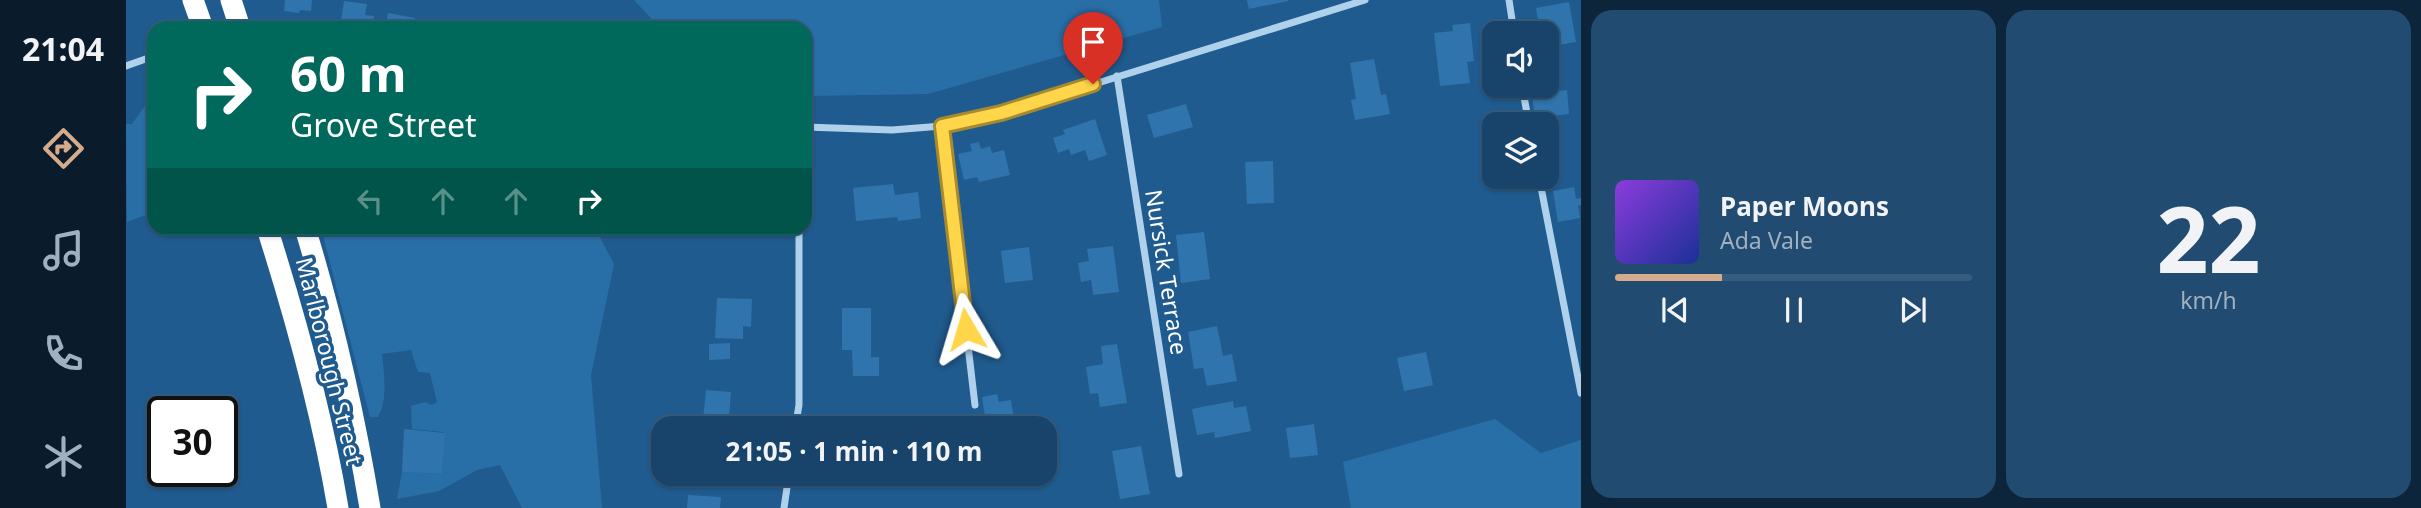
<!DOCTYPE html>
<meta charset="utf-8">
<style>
:root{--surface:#18446b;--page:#214b71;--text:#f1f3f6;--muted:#9fb0c1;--line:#365c7e;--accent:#d6ab8b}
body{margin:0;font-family:"Noto Sans",sans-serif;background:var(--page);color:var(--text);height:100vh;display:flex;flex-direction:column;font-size:26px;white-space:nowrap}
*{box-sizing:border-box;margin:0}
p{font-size:23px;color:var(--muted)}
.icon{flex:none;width:38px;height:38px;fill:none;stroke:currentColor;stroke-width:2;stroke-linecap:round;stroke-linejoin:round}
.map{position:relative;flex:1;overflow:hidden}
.drawer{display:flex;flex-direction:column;gap:10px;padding:10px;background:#0d253b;width:840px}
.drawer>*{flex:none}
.banner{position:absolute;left:21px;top:21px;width:665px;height:214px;border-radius:21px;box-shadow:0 2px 5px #0004,0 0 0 2px var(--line);background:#00695c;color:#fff;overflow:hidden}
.fabs{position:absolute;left:1356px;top:21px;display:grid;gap:14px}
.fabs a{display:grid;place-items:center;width:77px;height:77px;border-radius:14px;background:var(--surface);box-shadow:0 2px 5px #0004,0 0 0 2px var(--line);font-size:35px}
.speed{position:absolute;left:21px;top:396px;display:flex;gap:14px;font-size:35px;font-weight:700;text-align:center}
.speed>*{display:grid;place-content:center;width:91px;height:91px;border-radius:50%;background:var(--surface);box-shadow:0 2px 5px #0004,0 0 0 2px var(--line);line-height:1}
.speed .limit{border:4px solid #111;border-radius:10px;background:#fff;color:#111}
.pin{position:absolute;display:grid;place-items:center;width:60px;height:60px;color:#fff;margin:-72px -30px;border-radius:50% 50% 50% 0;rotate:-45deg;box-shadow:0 0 7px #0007}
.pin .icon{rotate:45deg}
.me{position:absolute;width:77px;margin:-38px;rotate:353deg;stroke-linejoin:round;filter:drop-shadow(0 0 5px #0008)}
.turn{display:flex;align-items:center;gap:24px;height:147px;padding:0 28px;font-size:32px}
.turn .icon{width:91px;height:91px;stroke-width:2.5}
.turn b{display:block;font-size:49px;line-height:60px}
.lanes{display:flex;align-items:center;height:66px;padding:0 28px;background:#0003;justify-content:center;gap:35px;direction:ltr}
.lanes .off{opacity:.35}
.drawer .card{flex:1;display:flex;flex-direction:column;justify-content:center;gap:10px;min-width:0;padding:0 24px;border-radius:21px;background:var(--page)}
.drawer .dial{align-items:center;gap:0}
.dial b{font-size:91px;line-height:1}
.song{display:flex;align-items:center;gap:21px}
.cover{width:84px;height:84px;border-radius:10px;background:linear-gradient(135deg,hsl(270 70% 55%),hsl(230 70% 35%))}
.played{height:7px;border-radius:4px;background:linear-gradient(90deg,var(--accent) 30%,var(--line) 30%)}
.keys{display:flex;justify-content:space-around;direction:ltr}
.drawer .tiles{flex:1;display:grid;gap:10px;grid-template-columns:repeat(2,1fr)}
.trip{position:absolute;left:525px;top:416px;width:406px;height:70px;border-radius:21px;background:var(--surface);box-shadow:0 2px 5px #0004,0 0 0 2px var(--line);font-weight:700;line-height:70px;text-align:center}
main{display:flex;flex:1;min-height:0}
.dock{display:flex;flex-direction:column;width:126px;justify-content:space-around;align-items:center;background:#0a1b2b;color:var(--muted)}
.dock .icon{width:49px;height:49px}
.dock .current{color:var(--accent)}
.dock b{font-size:32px;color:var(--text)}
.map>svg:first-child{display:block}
.green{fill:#296fa7}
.building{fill:#2f74ac}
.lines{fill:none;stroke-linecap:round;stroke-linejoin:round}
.street{stroke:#afd1ec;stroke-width:7}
.highway{stroke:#fff;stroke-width:21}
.route-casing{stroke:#a68a30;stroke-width:18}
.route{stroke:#ffd54a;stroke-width:12}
.labels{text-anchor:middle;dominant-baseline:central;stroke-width:7;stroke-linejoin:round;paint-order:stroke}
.street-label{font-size:23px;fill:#fff;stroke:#205b8f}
</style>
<main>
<nav class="dock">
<b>21:04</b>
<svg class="icon current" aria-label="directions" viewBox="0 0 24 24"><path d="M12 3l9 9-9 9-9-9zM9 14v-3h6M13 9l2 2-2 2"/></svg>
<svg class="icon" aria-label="music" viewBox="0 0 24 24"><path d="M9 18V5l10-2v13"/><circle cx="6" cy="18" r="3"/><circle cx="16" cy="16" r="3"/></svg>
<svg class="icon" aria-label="phone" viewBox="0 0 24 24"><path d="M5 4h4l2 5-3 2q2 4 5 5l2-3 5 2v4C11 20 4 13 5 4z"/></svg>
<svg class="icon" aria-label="climate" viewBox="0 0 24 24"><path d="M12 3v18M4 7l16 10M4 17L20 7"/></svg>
</nav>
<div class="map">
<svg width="1455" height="508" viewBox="0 0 1455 508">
<rect width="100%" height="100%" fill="#205b8f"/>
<path class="green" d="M508,0h525l3,27 -234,67 -123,2v-68h-136l-11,-2z
M28,93v119l-27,10 -1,-98h6z
M195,228h274l19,36 -23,111 11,133h-80l-22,-43 -23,5 -38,21 -42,8 5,-27 40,2 2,-42 -32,-3 -1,-23 14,-4 7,3 5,-3 -7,-29 -12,-1 -7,-22 -29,4c2,21 6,45 -4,63h-8z
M1369,419l46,34 40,-13v68h-230l-8,-46z"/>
<path class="building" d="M159,0h27l-1,11 -11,-1 -1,3 -15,-2z
M1121,0h41v1l-39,8z
M218,1l23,3 -2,11 9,1 -2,12h-32z
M1443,2l7,40 -29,5v-14h-7l-4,-25z
M262,13l27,5 -2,10h-36l1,-6 8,1z
M1344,23l4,38 -7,1 3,21 -30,3 -6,-53 19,-2 -1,-6z
M1248,59l7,36 5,-1 4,20 -35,6 -4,-20 5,-1 -6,-36z
M1441,90l2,24 -34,4 -3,-24z
M1060,104l7,23 -39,11 -7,-23z
M969,119l12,36 -18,6 -4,-11 -14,5 -2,-6 -11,4 -5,-15 12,-4 -2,-4z
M853,142l2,7 9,-3 2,7 12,-3 6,25 -31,7 -2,-5 -13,3 -6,-26 14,-3 -2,-7z
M1147,161l1,42 -27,1 -2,-42z
M767,184l2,11 23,-3 3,26 -23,3 -1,-4 -41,4 -3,-33z
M1448,187l2,12 5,-1v7l-3,1 2,12 -22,4 -5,-31z
M1078,232l6,47 -29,4 -5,-48z
M987,246l6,46 -26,3 -2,-15 -10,2 -3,-19 11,-2 -2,-12z
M903,247l4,33 -28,3 -4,-32z
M591,298l35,1 -1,28 -8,-1v13l-28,-1z
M716,308h29v49h8v19h-26l-1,-26h-10z
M1091,326l6,30 9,-2 5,27 -30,5 -4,-18 -9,1 -6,-37z
M604,343v16l-21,1v-16z
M991,344l10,59 -27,4 -2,-14 -8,1 -4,-27 17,-3 -2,-18z
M1300,352l7,33 -29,6 -7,-33z
M580,390l25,2 -3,37h-26z
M871,394l2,8 12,-2 3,19 -12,2 1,7 -16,1 -5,-32z
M1107,401l1,7 12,-2 5,25 -36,7 -1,-6 -17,3 -5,-26z
M1188,424l4,31 -28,3 -4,-30z
M278,429l41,4 -3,41 -40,-2z
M1015,446l9,48 -30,5 -8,-48z
M562,495l33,2 -1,11h-33z"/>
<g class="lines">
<path class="street" d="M1383,0l5,33
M0,66l28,-10
M991,76l62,398
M1396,86l7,38
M816,126l33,279
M679,127l87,3 50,-4 59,-13 364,-113
M1413,177l42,216
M669,429l4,-24v-177
M658,508l5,-34"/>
<path class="highway" d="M67,0l10,28
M105,0l9,28
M141,228c29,91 55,185 71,280
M179,228c28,91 49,185 65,280"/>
</g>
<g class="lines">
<g class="route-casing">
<path id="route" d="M840,329l-24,-203 59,-13 92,-29"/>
</g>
<use href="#route" class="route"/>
</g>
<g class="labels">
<g class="street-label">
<text transform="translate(1041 272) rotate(81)">Nursick Terrace</text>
<text transform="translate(204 361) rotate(76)">Marlborough Street</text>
</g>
</g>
</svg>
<div class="fabs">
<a><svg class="icon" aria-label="sound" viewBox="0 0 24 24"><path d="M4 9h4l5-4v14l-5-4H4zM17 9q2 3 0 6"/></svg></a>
<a><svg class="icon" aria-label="layers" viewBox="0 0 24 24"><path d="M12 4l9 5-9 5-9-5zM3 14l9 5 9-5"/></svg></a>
</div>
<div class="speed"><div class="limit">30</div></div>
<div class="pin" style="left:967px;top:84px;background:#d93025"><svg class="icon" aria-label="arrive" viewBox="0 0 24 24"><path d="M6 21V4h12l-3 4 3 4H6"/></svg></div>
<svg class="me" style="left:840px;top:329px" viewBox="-20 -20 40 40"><path d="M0-17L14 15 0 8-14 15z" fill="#ffd54a" stroke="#fff" stroke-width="4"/></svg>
<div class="trip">21:05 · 1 min · 110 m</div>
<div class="banner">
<div class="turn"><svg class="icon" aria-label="right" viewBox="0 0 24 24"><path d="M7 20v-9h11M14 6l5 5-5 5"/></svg><div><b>60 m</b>Grove Street</div></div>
<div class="lanes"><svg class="icon off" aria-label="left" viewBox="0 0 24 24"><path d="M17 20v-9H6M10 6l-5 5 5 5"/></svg><svg class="icon off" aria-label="ahead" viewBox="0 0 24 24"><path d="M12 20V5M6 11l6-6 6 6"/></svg><svg class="icon off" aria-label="ahead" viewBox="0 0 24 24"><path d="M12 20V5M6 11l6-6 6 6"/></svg><svg class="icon" aria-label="right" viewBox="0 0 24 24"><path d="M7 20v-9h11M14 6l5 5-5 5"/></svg></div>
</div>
</div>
<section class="drawer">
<div class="tiles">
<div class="card">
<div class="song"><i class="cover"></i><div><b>Paper Moons</b><p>Ada Vale</p></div></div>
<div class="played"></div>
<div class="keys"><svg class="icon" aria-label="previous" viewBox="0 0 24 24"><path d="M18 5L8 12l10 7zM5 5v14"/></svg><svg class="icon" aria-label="pause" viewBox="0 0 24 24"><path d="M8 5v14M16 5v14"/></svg><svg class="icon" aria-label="next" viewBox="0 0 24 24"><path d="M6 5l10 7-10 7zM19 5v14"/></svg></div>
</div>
<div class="card dial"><b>22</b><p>km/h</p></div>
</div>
</section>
</main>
